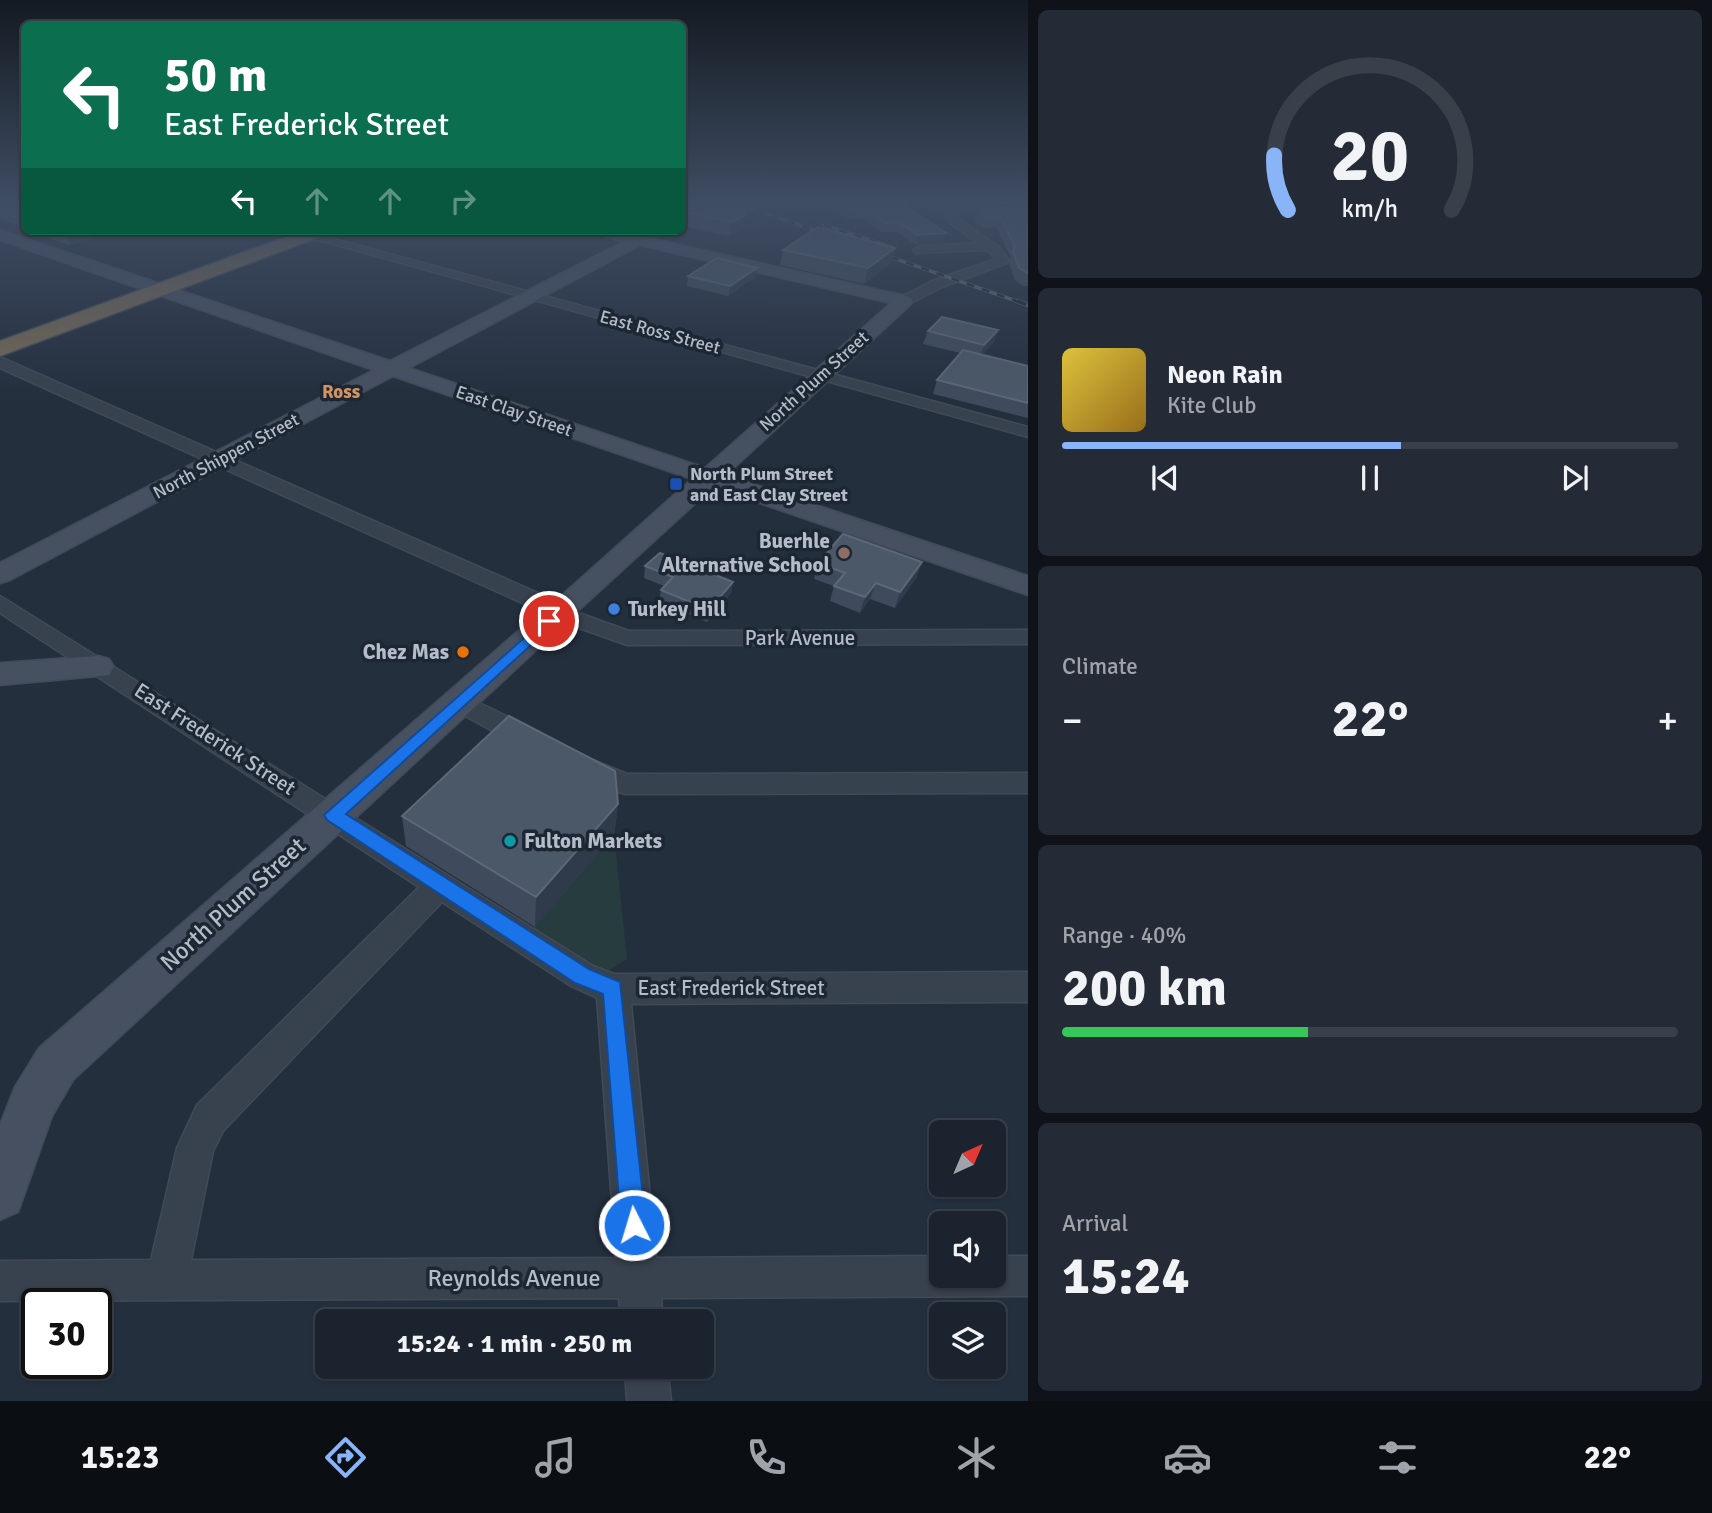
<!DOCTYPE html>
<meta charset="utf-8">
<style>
:root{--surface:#1b232e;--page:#242b36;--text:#f1f3f6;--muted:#a0a4aa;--line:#39404a;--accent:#8ab4f8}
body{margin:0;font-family:Signika,sans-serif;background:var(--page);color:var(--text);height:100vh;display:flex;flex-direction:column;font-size:26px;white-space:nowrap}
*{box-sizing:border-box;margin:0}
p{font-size:23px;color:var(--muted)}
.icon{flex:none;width:38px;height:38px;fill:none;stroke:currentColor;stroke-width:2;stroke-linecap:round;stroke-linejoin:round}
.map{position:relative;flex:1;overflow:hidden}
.side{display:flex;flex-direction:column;gap:10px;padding:10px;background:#0f1319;width:684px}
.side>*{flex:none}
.top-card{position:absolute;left:21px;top:21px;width:665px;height:214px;border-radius:10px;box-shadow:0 2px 5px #0004,0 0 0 2px var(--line);background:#0b6e4f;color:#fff;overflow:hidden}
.needle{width:46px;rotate:44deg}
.fabs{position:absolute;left:929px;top:1120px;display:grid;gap:14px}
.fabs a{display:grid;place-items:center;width:77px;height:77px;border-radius:10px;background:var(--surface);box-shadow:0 2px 5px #0004,0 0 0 2px var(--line);font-size:35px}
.speed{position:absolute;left:21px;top:1288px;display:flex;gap:14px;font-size:35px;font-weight:700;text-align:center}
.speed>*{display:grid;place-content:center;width:91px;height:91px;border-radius:50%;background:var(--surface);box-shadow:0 2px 5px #0004,0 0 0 2px var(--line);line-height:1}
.speed .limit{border:4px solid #111;border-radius:10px;background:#fff;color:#111}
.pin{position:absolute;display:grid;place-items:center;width:60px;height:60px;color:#fff;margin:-30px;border:4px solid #fff;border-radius:50%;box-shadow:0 2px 7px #0007}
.me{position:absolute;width:77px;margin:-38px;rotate:355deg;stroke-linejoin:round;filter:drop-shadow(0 0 5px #0008)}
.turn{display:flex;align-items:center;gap:24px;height:147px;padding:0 28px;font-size:32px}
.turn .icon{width:91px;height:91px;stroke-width:2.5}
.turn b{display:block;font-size:49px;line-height:60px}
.lanes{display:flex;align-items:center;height:66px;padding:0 28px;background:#0003;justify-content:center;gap:35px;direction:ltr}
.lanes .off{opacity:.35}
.big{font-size:52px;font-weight:800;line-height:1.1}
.side .widget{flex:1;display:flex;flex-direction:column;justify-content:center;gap:10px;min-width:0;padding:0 24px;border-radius:10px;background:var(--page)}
.side .dial{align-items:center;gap:0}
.dial svg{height:182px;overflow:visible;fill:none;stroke:var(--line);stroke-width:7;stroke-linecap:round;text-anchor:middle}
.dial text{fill:var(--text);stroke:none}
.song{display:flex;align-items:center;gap:21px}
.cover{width:84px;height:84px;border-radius:10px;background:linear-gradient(135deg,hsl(50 70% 55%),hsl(40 70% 35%))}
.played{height:7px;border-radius:4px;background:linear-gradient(90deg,var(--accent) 55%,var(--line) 55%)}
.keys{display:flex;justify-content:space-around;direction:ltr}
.heat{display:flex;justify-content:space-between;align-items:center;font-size:38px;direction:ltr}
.charge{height:10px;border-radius:5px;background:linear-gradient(90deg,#34c759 40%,var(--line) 0)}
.trip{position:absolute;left:315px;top:1309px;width:399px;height:70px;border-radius:10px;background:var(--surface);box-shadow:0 2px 5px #0004,0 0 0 2px var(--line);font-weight:800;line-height:70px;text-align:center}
.tab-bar{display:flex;height:112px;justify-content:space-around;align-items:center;background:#0b0e12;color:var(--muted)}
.tab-bar .icon{width:49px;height:49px}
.tab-bar .on{color:var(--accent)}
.tab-bar b{font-size:32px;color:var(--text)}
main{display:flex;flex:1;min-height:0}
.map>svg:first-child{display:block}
.green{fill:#263c3f}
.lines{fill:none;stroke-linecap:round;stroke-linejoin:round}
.street-casing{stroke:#414a57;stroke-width:3}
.secondary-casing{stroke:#414a57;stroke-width:3}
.highway-casing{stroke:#434c59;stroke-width:3}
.street{fill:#38414e;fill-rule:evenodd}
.secondary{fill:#465061;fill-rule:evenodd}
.highway{fill:#746855;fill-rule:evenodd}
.rail-far1-casing{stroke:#5a6575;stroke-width:3.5}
.rail-casing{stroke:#5a6575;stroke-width:5}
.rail-far1{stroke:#1d2633;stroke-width:2.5;stroke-dasharray:8;stroke-linecap:butt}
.rail{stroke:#1d2633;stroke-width:3.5;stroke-dasharray:10;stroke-linecap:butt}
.wall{fill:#3f4b5c}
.shaded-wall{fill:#2f3b4b}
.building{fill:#4b5868;stroke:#5c6777;stroke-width:2}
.route{fill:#1a73e8;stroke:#114b97;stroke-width:2}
.transit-dot{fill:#1a4fb4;stroke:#1d2633;stroke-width:2.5}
.education-dot{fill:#8d6e63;stroke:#1d2633;stroke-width:2.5}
.shop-dot{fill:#3f7fe0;stroke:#1d2633;stroke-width:2.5}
.food-dot{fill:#e8710a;stroke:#1d2633;stroke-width:2.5}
.culture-dot{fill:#0f9aa8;stroke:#1d2633;stroke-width:2.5}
.labels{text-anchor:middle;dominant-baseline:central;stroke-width:7;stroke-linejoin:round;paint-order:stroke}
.far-street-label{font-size:18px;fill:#b4bcc9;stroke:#1d2633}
.far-poi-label{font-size:18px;font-weight:bold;fill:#b4bcc9;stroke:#1d2633;text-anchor:start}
.far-neighbourhood-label{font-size:19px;font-weight:bold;fill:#d59563;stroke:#1d2633}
.poi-label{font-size:21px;font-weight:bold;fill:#b4bcc9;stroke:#1d2633;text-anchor:end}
.street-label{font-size:21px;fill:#b4bcc9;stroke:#1d2633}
.near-street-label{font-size:24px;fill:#b4bcc9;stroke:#1d2633}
</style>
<main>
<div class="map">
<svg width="1028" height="1401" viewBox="0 0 1028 1401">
<rect width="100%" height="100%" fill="#242f3e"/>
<path class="green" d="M614,835l13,124 -23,15 -72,-44z"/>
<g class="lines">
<g class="street-casing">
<path id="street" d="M921,200h13l25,15 1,5 39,27 10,13 -2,3 -65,24 -33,17h-10v-6l33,-17 64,-22 -9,-9 -72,3 -2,-3 6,-4 59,-3 -28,-20 -1,-5z
M286,231h19l723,196v10z
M0,357l554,243 3,5 -11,7 -8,-2 -538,-242z
M0,596l593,370 21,8 414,-2v30l-397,2 25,254 286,-2v20h52v-20h34v40l-367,2 2,23h-42l-2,-23 -619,3v-40l151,-1 26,-112 20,-43 222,-218 -419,-274zM442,902l129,84 26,12 19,260 -425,2 22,-109 10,-20z
M576,612l53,19 399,-1v14l-401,1 -59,-21 -3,-5 3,-5z
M459,693l80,39 4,7 -4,7 -9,2 -9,-2 -71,-38 -3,-6 3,-6z
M588,758l39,16 401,-1v20l-404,1 -45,-19 -4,-7 4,-7z
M625,1367h42l4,34h-44z"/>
</g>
<g class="secondary-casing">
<path id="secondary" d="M0,230l390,131 233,-119 -34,-11h29l292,66 3,4 -3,4 -184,170 302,101v19l-315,-108 -133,122 -10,3 -10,-3 -5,-6 5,-6 132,-118 -299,-103 -383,204 -10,3v-20l374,-193 -374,-130zM640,245l251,58 -186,165 -296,-100z
M549,611l11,3 4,7 -4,7 -487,452 -21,36 -34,96 -18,8v-95l15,-38 24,-39 499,-434z
M98,656l11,3 5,8 -5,8 -109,10v-22z"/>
</g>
<g class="highway-casing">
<path id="highway" d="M302,231h26l-3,4 -325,121v-15z"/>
</g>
<use href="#street" class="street"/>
<use href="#secondary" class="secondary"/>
<use href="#highway" class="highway"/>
<g class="rail-far1-casing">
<path id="rail-far1" d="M727,200l106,37
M824,225l67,22
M876,252l146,51"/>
</g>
<g class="rail-casing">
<path id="rail" d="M1017,301l11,4"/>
</g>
<use href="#rail-far1" class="rail-far1"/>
<use href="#rail" class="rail"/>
</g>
<path class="wall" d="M0,200h24v28l-24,-9z
M682,200l64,14 -2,14 -15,8 -47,-10z
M822,200h73l51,33 -3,9 -27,3 -19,-13h-15l-20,-14 -14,1z
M941,200h61l-2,8 -42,3z
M1028,208v78h-5l-8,-6 -6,-17 2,-5 -15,-31 -12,1 -10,-7 4,-11z
M31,231h62l2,7 -26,7z
M895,248l-4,15 -27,21 -84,-19 3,-15z
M688,276l67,1 -27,19 -41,-10z
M998,330l-5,13 -11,12 46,11v52l-95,-24 4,-14 23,-27 -37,-9 5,-13z
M922,562l-6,16 -21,30 -25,-9 -10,14 -30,-12 4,-15 -20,-7 4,-16z
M645,566l88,16 -2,11 -24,29 -48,-21 2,-11 3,-4 -20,-8z
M618,804l-4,31 -79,92 -129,-81 -4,-30z"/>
<path class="shaded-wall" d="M18,200h6v8l-10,-7z
M1002,200l-2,8 -42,3 4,-10z
M746,214l-2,14 -15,8 3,-14z
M84,231h9l2,7 -26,7 -3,-9z
M946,233l-3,9 -27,3 2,-10z
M895,248l-4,15 -27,21 4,-16z
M757,268l-2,9 -27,19 2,-10z
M998,330l-5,13 -14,15 5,-13z
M922,562l-6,16 -21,30 5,-16z
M733,582l-2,11 -24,29 2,-12z
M876,583l-6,16 -10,14 5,-16z
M618,804l-4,31 -79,92 1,-30z"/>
<path class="building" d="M0,200h18l-4,1 10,4v16l-24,-9z
M682,200h50l14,3v11l-14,8 -50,-11z
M836,200h59l51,33 -28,2 -19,-13 -14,1 -21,-14 -14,1z
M1023,206l5,2v65l-9,-5 -6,-17 2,-4 -15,-31 -12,1 -10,-7z
M818,227l77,21 -27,20 -85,-18z
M53,231h31l-18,5z
M717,258l40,10 -27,18 -42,-10z
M942,317l56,13 -14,15 -56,-14z
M963,350l65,16v37l-91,-23z
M843,534l79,28 -22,30 -24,-9 -11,14 -31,-11 11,-13 -27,-10z
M660,553l73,29 -24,28 -48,-20 12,-13 -28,-11z
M509,716l106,55 3,33 -82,93 -134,-81z"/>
<linearGradient id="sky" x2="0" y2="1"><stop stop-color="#141a22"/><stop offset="0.51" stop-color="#3f4d63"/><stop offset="1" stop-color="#3f4d63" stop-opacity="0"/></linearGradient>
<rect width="1028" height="396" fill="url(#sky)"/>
<path class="route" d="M549,616l5,2v6l-208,190 243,155 31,13 26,243 -4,9 -8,4 -9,-4 -4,-9 -18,-231 -28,-11 -248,-163 -3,-5z"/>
<rect class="transit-dot" x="669" y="477" width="14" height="14" rx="3.5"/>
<circle class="education-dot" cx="844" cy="553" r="7"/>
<circle class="shop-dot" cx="614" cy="609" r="7"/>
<circle class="food-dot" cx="463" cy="652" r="7"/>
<circle class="culture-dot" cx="510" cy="841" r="7"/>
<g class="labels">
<g class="far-street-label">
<text transform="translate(660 332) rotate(15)">East Ross Street</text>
<text transform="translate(814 381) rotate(-42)">North Plum Street</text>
<text transform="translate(514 411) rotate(19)">East Clay Street</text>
<text transform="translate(226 456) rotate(-28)">North Shippen Street</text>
</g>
<g class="far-poi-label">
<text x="690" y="474">North Plum Street<tspan x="690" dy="21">and East Clay Street</tspan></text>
</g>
<g class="far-neighbourhood-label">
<text x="341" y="392">Ross</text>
</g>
<g class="poi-label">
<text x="830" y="541">Buerhle<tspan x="830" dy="24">Alternative School</tspan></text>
<text x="628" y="609" text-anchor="start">Turkey Hill</text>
<text x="449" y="652">Chez Mas</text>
<text x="524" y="841" text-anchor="start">Fulton Markets</text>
</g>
<g class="street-label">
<text x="800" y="638">Park Avenue</text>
<text transform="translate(215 739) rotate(33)">East Frederick Street</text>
<text x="731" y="988">East Frederick Street</text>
</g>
<g class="near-street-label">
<text transform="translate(233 904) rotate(-42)">North Plum Street</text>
<text x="514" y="1278">Reynolds Avenue</text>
</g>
</g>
</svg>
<div class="fabs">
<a><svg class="needle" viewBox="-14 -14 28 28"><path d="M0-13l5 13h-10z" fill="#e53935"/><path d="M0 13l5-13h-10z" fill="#a0a4aa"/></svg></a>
<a><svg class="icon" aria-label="sound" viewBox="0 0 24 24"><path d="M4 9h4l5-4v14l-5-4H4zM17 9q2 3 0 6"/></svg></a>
<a><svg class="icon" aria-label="layers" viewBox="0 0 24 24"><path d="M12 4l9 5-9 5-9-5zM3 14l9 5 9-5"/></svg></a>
</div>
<div class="speed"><div class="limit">30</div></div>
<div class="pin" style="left:549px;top:621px;background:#d93025"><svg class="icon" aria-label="arrive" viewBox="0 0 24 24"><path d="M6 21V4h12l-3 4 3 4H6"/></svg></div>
<svg class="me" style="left:634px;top:1225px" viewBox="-20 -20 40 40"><circle r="17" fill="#1a73e8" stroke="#fff" stroke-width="3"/><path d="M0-11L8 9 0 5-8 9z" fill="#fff"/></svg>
<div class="trip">15:24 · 1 min · 250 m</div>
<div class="top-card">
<div class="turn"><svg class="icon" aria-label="left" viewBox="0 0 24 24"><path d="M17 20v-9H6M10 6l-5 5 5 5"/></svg><div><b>50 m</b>East Frederick Street</div></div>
<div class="lanes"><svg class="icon" aria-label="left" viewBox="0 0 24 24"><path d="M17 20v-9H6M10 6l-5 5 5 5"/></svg><svg class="icon off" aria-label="ahead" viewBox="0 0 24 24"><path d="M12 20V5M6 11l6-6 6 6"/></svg><svg class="icon off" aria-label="ahead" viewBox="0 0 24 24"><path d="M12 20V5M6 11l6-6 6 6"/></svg><svg class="icon off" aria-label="right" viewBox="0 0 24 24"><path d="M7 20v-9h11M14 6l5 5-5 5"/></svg></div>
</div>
</div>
<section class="side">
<div class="widget dial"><svg viewBox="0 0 100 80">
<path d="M14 69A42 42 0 1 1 86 69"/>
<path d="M14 69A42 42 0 0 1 8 45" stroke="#8ab4f8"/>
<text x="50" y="56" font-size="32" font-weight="700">20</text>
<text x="50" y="72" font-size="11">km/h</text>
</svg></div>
<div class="widget">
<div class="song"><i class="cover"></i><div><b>Neon Rain</b><p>Kite Club</p></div></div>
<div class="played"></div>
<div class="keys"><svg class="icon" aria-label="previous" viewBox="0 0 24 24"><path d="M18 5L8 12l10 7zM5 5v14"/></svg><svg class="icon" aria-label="pause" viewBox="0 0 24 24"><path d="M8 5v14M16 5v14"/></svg><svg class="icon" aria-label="next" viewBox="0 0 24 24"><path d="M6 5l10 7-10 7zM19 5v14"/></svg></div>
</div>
<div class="widget"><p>Climate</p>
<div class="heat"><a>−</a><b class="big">22°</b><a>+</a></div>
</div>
<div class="widget"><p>Range · 40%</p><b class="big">200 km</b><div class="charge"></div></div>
<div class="widget"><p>Arrival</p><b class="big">15:24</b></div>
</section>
</main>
<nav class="tab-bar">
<b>15:23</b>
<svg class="icon on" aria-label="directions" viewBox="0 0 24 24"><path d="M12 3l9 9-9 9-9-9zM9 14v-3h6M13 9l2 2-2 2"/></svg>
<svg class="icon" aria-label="music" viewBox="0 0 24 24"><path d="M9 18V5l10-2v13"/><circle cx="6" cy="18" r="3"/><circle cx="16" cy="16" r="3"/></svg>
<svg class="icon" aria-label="phone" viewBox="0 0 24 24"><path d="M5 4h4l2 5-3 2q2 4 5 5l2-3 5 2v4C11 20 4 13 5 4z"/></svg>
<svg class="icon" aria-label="climate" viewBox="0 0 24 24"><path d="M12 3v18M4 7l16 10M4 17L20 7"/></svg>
<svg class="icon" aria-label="car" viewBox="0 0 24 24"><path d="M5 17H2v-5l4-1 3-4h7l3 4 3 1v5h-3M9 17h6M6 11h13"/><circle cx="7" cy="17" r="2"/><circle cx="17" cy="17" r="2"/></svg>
<svg class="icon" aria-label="filters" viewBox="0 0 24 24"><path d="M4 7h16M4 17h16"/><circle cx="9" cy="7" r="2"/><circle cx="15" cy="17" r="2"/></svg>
<b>22°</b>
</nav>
